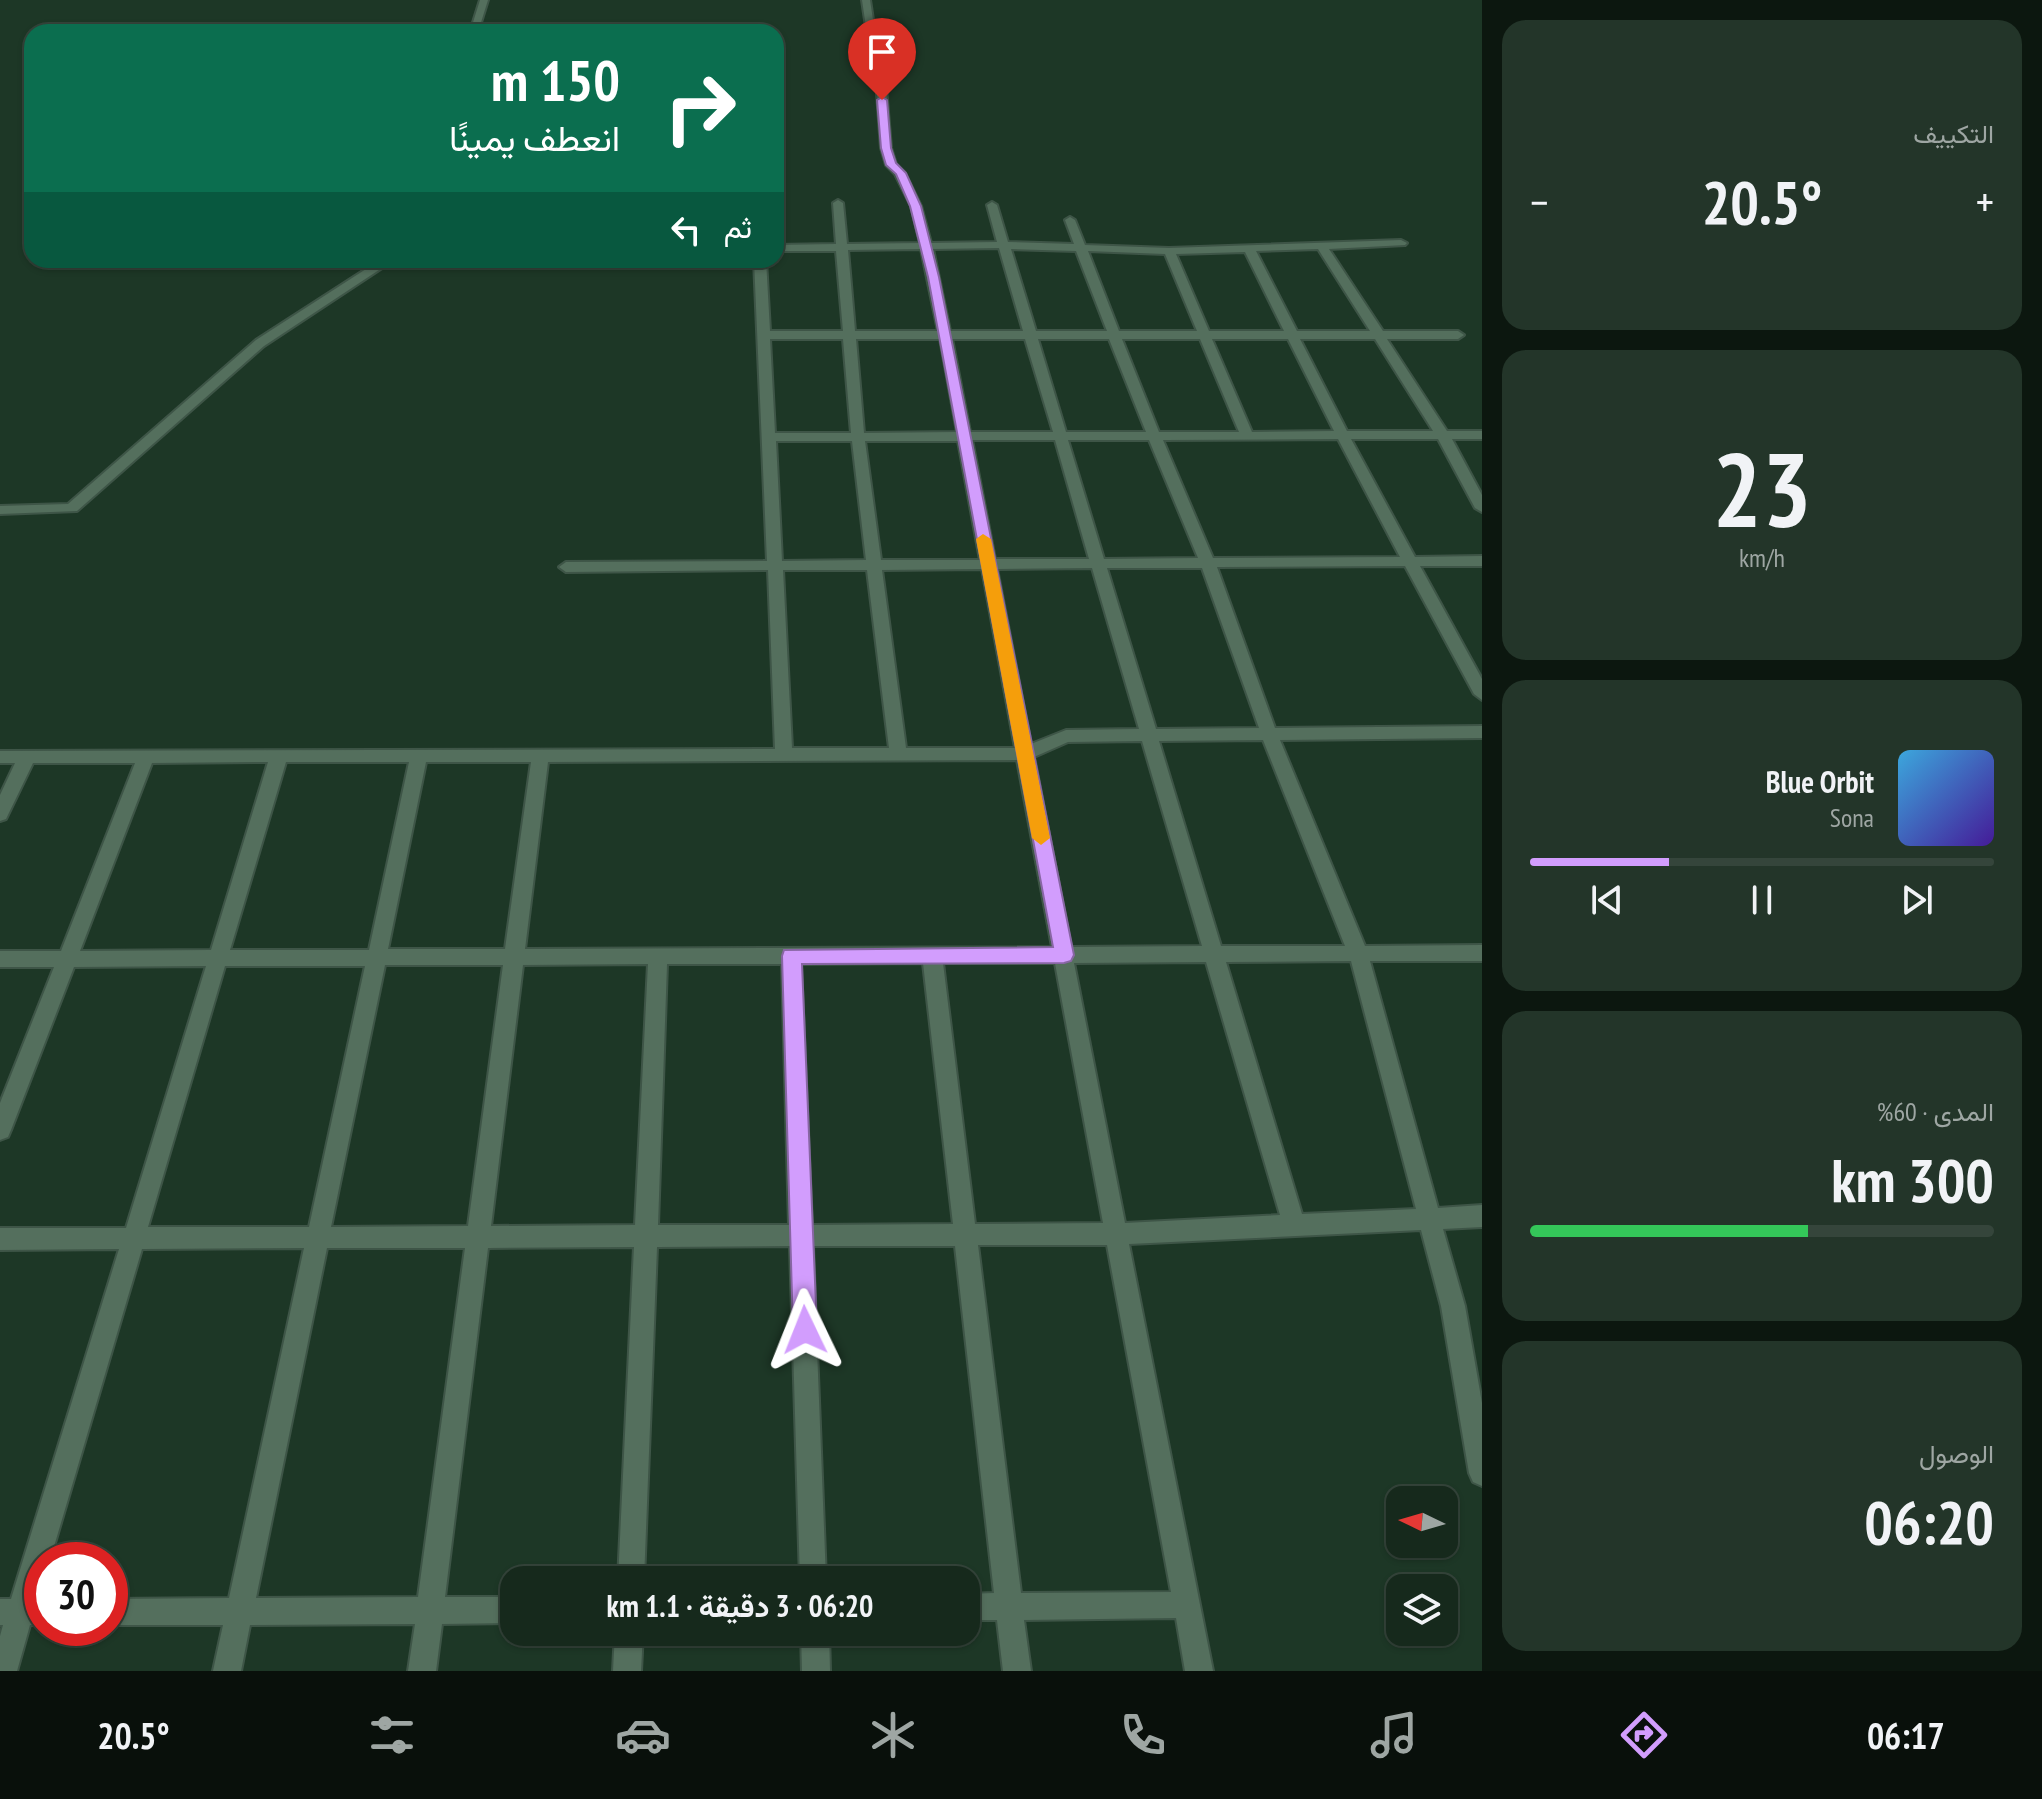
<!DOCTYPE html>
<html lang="ar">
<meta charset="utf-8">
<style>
:root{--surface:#16291c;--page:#233529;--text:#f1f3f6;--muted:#9ea6a3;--line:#35453b;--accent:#d29dfd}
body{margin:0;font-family:"PT Sans Narrow",Vazirmatn,sans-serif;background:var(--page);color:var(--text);direction:rtl;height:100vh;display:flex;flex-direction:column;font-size:30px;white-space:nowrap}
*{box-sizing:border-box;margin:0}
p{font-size:26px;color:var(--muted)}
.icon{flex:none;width:44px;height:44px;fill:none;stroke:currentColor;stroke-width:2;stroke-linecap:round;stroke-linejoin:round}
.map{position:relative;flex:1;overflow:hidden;direction:ltr}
.panel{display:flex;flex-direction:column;gap:20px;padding:20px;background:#0c170f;width:560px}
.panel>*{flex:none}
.top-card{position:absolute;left:24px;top:24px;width:760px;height:244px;border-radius:24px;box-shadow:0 2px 6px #0004,0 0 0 2px var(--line);direction:rtl;background:#0b6e4f;color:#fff;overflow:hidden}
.needle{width:52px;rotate:275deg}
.tools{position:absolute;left:1386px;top:1486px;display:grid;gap:16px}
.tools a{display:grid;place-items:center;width:72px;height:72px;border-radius:16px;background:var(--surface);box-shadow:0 2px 6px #0004,0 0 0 2px var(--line);font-size:40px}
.speed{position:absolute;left:24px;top:1542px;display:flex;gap:16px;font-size:40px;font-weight:700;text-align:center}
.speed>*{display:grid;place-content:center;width:104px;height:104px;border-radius:50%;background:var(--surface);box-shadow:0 2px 6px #0004,0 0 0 2px var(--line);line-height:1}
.speed .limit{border:12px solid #d22;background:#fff;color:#111}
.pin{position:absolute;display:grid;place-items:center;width:68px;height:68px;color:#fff;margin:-82px -34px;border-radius:50% 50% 50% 0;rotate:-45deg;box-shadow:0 0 8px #0007}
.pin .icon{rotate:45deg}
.me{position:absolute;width:88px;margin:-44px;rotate:358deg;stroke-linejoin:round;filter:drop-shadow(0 0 6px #0008)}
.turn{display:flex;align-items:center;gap:28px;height:168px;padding:0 32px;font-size:36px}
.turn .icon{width:104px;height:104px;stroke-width:2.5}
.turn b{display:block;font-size:56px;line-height:68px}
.then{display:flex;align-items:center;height:76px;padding:0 32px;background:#0003;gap:16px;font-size:30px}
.big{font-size:60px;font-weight:700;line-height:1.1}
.panel .card{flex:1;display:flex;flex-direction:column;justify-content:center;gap:12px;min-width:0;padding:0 28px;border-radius:24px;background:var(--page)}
.panel .dial{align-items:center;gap:0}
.dial b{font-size:104px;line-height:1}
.song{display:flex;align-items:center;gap:24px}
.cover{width:96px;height:96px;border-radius:12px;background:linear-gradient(135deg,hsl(200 70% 55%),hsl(260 70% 35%))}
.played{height:8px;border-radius:4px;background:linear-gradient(90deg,var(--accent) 30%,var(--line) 30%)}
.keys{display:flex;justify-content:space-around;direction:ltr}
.heat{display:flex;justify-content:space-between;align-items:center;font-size:44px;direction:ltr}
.charge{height:12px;border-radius:6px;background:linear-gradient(90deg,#34c759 60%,var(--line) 0)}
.trip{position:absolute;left:500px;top:1566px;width:480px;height:80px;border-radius:24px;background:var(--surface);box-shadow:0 2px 6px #0004,0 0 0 2px var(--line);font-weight:700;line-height:80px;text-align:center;direction:rtl}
.tab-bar{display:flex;height:128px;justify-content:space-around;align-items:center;background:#09100b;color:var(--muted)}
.tab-bar .icon{width:56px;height:56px}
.tab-bar .current{color:var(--accent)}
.tab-bar b{font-size:36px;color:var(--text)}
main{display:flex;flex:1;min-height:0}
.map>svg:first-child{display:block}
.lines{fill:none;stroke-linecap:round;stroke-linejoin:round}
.minor-casing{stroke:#3e5547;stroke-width:4}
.minor{fill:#546f5d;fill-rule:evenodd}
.route{fill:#d29dfd;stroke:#8866a4;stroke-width:2}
.slow{fill:#f59e0b}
</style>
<main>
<section class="panel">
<div class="card"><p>التكييف</p>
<div class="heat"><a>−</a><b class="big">20.5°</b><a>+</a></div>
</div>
<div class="card dial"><b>23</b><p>km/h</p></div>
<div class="card">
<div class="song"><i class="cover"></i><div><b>Blue Orbit</b><p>Sona</p></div></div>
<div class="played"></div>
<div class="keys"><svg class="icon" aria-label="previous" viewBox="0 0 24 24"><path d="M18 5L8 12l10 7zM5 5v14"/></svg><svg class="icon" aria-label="pause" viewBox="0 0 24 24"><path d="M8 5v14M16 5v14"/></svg><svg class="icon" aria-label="next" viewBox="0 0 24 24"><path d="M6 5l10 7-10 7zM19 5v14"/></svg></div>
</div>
<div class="card"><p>المدى · 60%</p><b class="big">300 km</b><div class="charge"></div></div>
<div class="card"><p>الوصول</p><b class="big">06:20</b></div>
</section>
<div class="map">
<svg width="1482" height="1671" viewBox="0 0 1482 1671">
<rect width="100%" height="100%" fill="#1d3726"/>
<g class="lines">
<g class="minor-casing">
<path id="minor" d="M480,0h8l-10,32h-8z
M862,0h8l7,46 6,6 8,96 5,16 9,9 16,33 10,37 66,-1 -10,-37 5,-3 5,3 11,37 66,2 -9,-24 5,-3 5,3 10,25 84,3 232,-8 6,3 -2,2 -76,4 54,82h75l6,4 -6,4h-71l60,92h35v8h-30l30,56v17l-7,-4 -37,-69h-87l64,118 67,-1v10h-62l62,113v21l-8,-6 -69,-128 -188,1 58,161 207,-2v12l-202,2 85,206 117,-1v16h-112l68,247 44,-3v22l-39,2 22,77 17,97v83l-9,-4 -4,-9 -28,-167 -20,-76 -292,14 84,427h-28l-9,-53 -152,2 7,51h-28l-6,-51h-31v-26l28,-1 -39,-347h-142l13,334h-26l-10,-334 -133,1 -13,333h-26l16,-333 -146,1 -43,349h69v26l-72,1 -6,47h-28l7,-47 -165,1 -9,46h-28l10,-46h-113v-26l119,-1 75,-350 -162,1 -92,311h-8v26l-4,13h4v26h-12l-13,46h-17v-35l3,-11h-3v-26h11l108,-350 -119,1v-22h126l80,-262 -132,1 -63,163 -3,7 -8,3v-37l54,-136h-54v-16h61l74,-188h-102l-27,56 -6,2v-26l15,-32h-15v-12l775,-2 -7,-179 -202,2 -7,-5 7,-5 201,-1 -13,-301h12l4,71h73l-7,-80h-60v-6l60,-1 -3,-41 5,-3 5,3 4,41 73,-1 -9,-37 -16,-32 -9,-9 -5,-17 -7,-95 -5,-6zM999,248l24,83h-73l-17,-82zM921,249l17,82h-83l-7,-81zM1011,249l65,2 31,80h-71zM1318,249l52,82h-73l-41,-80zM1088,251l77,3 32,77h-78zM1245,252l39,79h-75l-33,-77zM770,339h73l8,94h-76zM856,339h84l17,93 -93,1zM952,339h73l28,93h-83zM1038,339h71l37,93h-80zM1122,339h78l39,93h-80zM1212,339h76l46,92 -82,1zM1300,339h75l58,92h-86zM1338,439l62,118 -187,1 -50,-118zM972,440h83l34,119h-94zM1068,440h81l49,118 -94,1zM776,441h76l14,119 -84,1zM865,441h93l22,119h-99zM1092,568l47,161 -73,1 -35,14 -34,-175zM1107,568h95l57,160 -103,1zM982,569l33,179h-109l-24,-178zM783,570h84l22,178h-97zM1263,740l82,206h-124l-62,-205zM1142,741l60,205 -131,1 -37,-190 34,-15zM1017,760l35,187 -527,2 23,-187zM268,762l-57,188 -131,1 72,-188zM286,762h123l-40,188h-139zM426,762h105l-26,187h-117zM1351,961l65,248 -114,5 -76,-252zM1206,962l74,253 -155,8 -51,-260zM923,963l30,261 -141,1 -11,-261zM943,963h112l48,260 -128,1zM648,964l-13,261 -144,1 32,-261zM667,964h115l7,261h-131zM385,965h118l-35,261 -137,1zM225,966h140l-56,261h-161zM978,1245h129l64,347 -150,1zM327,1248h138l-47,349 -162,1z
M380,260h14l-130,86 -187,165 -77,3v-8l68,-2 188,-164z
M615,1632h28l-2,39h-28z
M801,1632h28l1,39h-28z"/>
</g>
<use href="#minor" class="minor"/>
</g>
<path class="route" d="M882,97l5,3 4,48 5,15 10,10 15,33 18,71 135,678 -3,6 -7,2 -262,1 15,366 -4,8 -8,4 -9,-4 -3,-8 -11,-374 2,-6 269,-3 -125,-670 -18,-71 -14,-32 -10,-9 -5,-17 -4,-48z"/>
<path class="slow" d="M983,534l8,5 59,299 -9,7 -9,-7 -56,-299z"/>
</svg>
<div class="tools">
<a><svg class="needle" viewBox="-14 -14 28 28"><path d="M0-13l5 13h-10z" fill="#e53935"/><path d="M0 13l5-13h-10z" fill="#9ea6a3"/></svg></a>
<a><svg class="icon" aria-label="layers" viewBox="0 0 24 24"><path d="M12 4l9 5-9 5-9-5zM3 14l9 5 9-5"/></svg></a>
</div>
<div class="speed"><div class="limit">30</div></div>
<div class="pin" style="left:882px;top:100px;background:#d93025"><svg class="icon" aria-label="arrive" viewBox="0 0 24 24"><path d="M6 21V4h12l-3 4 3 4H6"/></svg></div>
<svg class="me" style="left:805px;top:1330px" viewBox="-20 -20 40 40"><path d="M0-17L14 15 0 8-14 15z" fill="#d29dfd" stroke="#fff" stroke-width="4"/></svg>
<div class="trip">06:20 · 3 دقيقة · 1.1 km</div>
<div class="top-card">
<div class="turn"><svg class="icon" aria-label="right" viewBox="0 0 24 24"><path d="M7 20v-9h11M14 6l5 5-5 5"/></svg><div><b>150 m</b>انعطف يمينًا</div></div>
<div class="then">ثم<svg class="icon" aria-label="left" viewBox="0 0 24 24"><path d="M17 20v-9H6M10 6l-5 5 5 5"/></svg></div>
</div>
</div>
</main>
<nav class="tab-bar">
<b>06:17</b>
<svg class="icon current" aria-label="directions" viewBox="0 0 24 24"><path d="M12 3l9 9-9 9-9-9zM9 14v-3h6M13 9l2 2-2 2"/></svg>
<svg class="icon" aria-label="music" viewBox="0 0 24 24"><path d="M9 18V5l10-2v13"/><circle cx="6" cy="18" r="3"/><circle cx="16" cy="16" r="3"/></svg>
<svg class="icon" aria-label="phone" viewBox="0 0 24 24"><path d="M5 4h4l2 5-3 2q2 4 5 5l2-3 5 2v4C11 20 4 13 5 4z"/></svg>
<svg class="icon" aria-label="climate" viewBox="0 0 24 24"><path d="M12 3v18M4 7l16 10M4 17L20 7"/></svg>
<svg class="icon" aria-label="car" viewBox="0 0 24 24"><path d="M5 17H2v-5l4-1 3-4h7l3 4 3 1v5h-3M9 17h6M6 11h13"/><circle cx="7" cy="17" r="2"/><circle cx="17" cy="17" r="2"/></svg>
<svg class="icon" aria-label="filters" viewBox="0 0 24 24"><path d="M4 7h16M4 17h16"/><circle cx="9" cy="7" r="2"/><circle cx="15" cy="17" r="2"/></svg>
<b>20.5°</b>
</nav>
